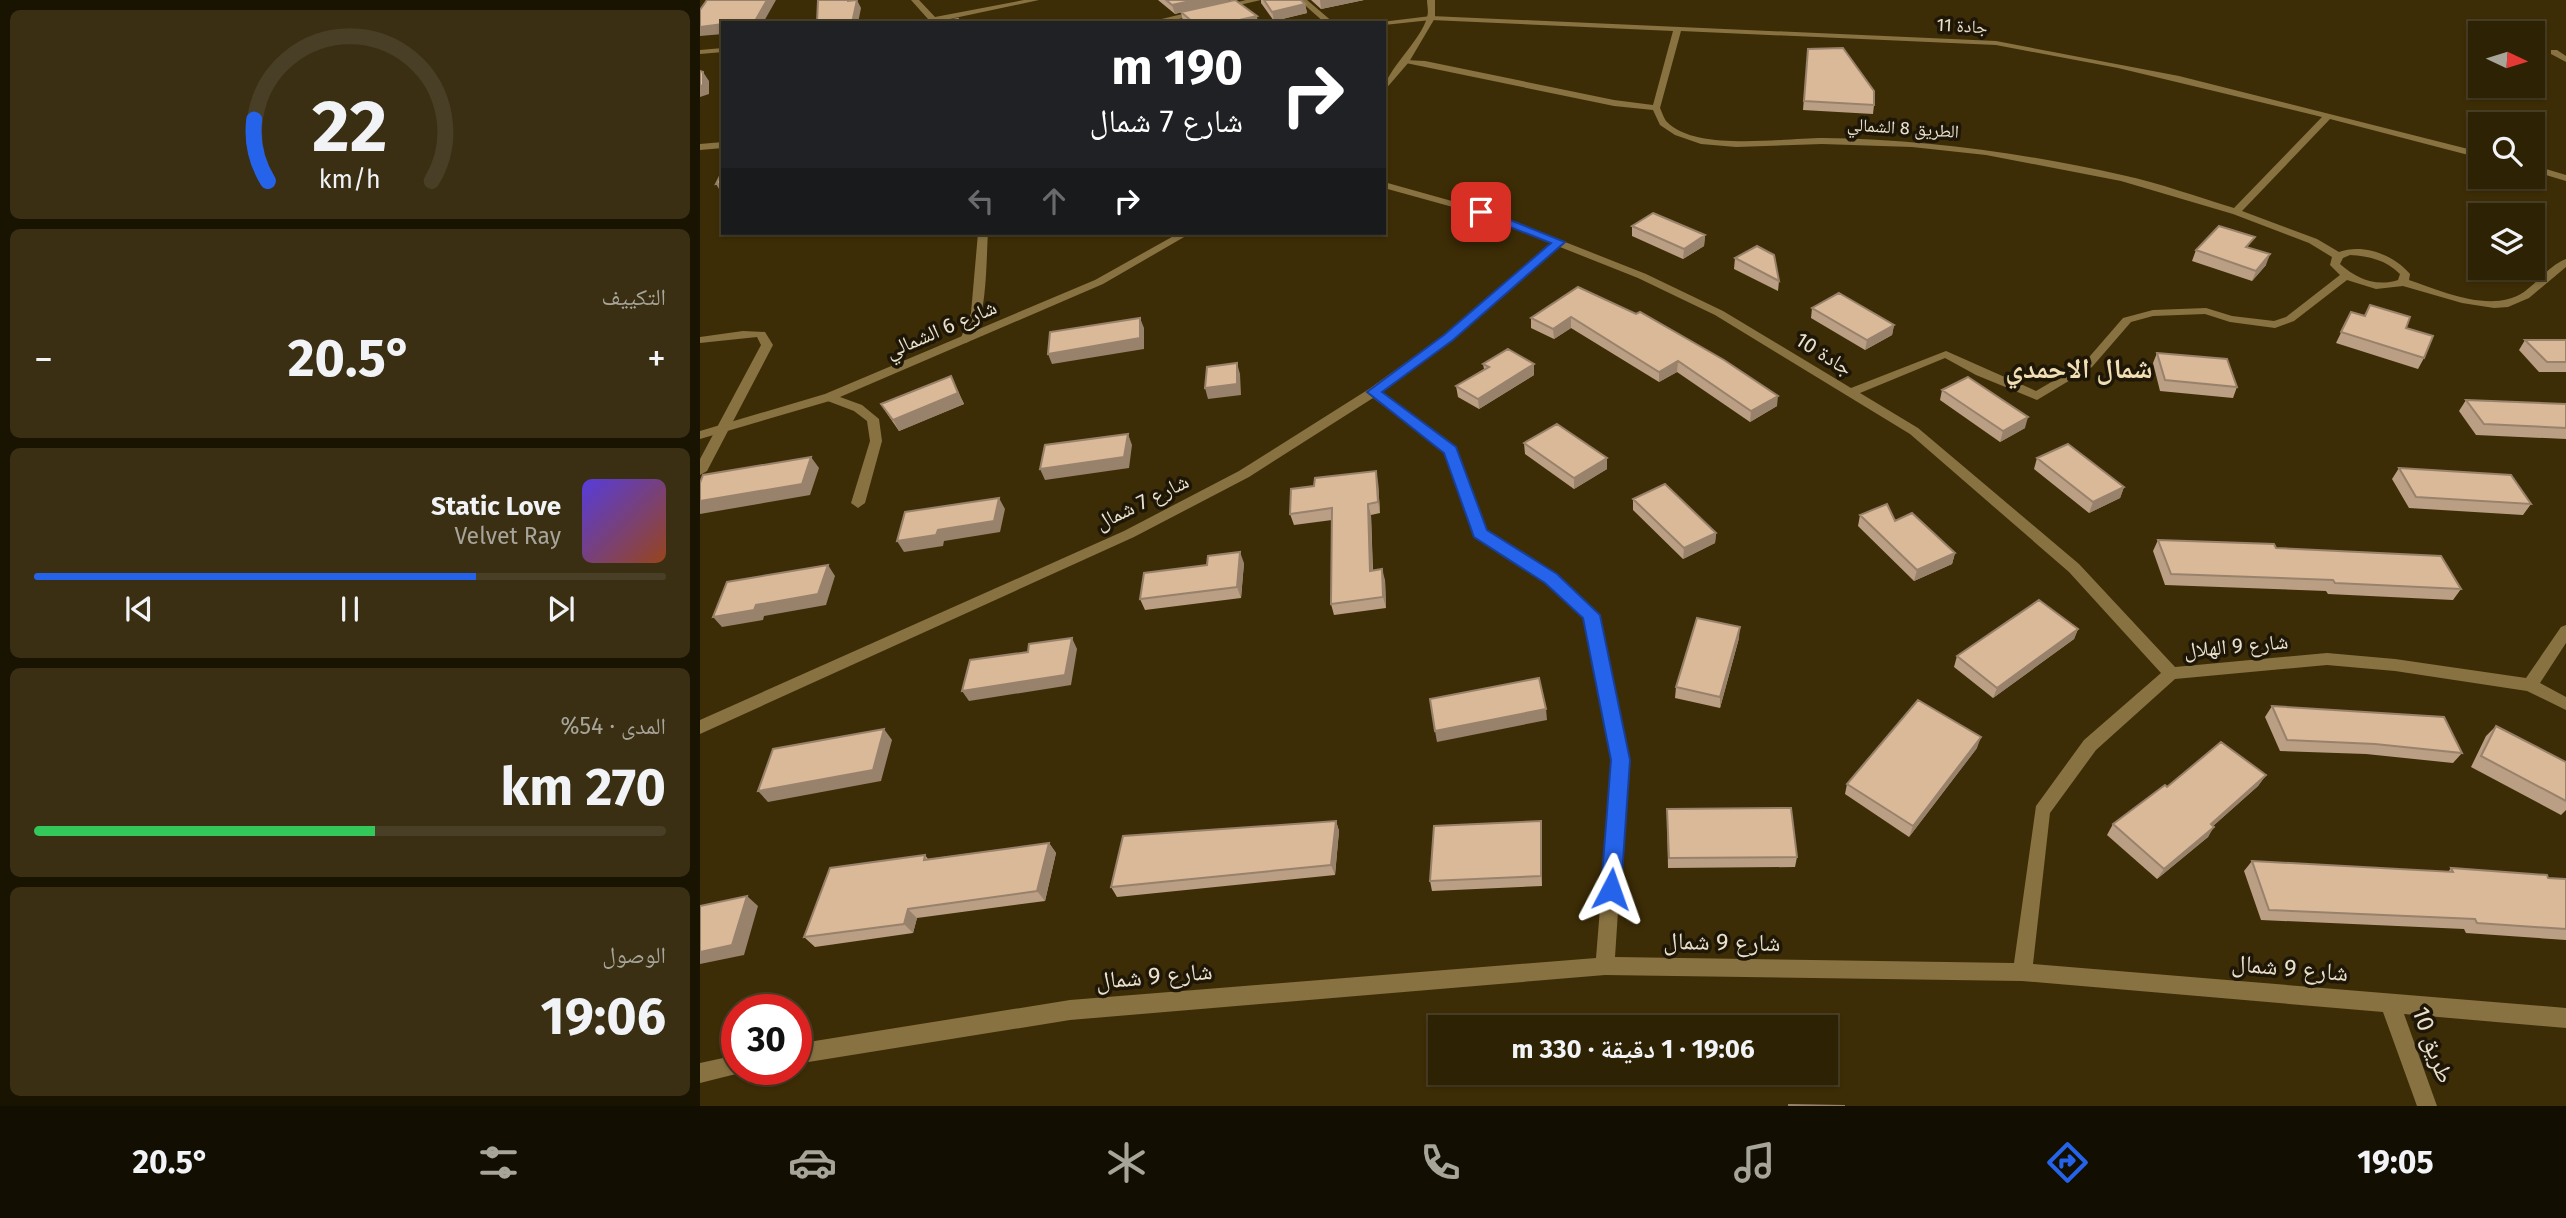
<!DOCTYPE html>
<html lang="ar">
<meta charset="utf-8">
<style>
:root{--surface:#2e2204;--page:#3a2f13;--text:#f1f3f6;--muted:#a7a49a;--line:#493f26;--accent:#2563eb}
body{margin:0;font-family:"Fira Sans","Noto Naskh Arabic",sans-serif;background:var(--page);color:var(--text);direction:rtl;height:100vh;display:flex;flex-direction:column;font-size:26px;white-space:nowrap}
*{box-sizing:border-box;margin:0}
p{font-size:23px;color:var(--muted)}
.icon{flex:none;width:38px;height:38px;fill:none;stroke:currentColor;stroke-width:2;stroke-linecap:round;stroke-linejoin:round}
.map{position:relative;flex:1;overflow:hidden;direction:ltr}
.panel{display:flex;flex-direction:column;gap:10px;padding:10px;background:#191302;width:700px}
.panel>*{flex:none}
.top-card{position:absolute;left:21px;top:21px;width:665px;height:214px;border-radius:0px;box-shadow:0 2px 5px #0004,0 0 0 2px var(--line);direction:rtl;background:#202124;color:#fff;overflow:hidden}
.needle{width:46px;rotate:94deg}
.fabs{position:absolute;left:1768px;top:21px;display:grid;gap:14px}
.fabs a{display:grid;place-items:center;width:77px;height:77px;border-radius:0px;background:var(--surface);box-shadow:0 2px 5px #0004,0 0 0 2px var(--line);font-size:35px}
.speed{position:absolute;left:21px;top:994px;display:flex;gap:14px;font-size:35px;font-weight:700;text-align:center}
.speed>*{display:grid;place-content:center;width:91px;height:91px;border-radius:50%;background:var(--surface);box-shadow:0 2px 5px #0004,0 0 0 2px var(--line);line-height:1}
.speed .limit{border:10px solid #d22;background:#fff;color:#111}
.pin{position:absolute;display:grid;place-items:center;width:60px;height:60px;color:#fff;margin:-30px;border-radius:14px;box-shadow:0 4px 10px #0006}
.me{position:absolute;width:77px;margin:-38px;rotate:4deg;stroke-linejoin:round;filter:drop-shadow(0 0 5px #0008)}
.turn{display:flex;align-items:center;gap:24px;height:147px;padding:0 28px;font-size:32px}
.turn .icon{width:91px;height:91px;stroke-width:2.5}
.turn b{display:block;font-size:49px;line-height:60px}
.lanes{display:flex;align-items:center;height:66px;padding:0 28px;background:#0003;justify-content:center;gap:35px;direction:ltr}
.lanes .off{opacity:.35}
.big{font-size:52px;font-weight:700;line-height:1.1}
.panel .card{flex:1;display:flex;flex-direction:column;justify-content:center;gap:10px;min-width:0;padding:0 24px;border-radius:10px;background:var(--page)}
.panel .dial{align-items:center;gap:0}
.dial svg{height:182px;overflow:visible;fill:none;stroke:var(--line);stroke-width:7;stroke-linecap:round;text-anchor:middle}
.dial text{fill:var(--text);stroke:none}
.song{display:flex;align-items:center;gap:21px}
.cover{width:84px;height:84px;border-radius:10px;background:linear-gradient(135deg,hsl(250 70% 55%),hsl(20 70% 35%))}
.played{height:7px;border-radius:4px;background:linear-gradient(90deg,var(--accent) 70%,var(--line) 70%)}
.keys{display:flex;justify-content:space-around;direction:ltr}
.heat{display:flex;justify-content:space-between;align-items:center;font-size:38px;direction:ltr}
.charge{height:10px;border-radius:5px;background:linear-gradient(90deg,#34c759 54%,var(--line) 0)}
.trip{position:absolute;left:728px;top:1015px;width:410px;height:70px;border-radius:0px;background:var(--surface);box-shadow:0 2px 5px #0004,0 0 0 2px var(--line);font-weight:700;line-height:70px;text-align:center;direction:rtl}
.tabs{display:flex;height:112px;justify-content:space-around;align-items:center;background:#120e02;color:var(--muted)}
.tabs .icon{width:49px;height:49px}
.tabs .on{color:var(--accent)}
.tabs b{font-size:32px;color:var(--text)}
main{display:flex;flex:1;min-height:0}
.map>svg:first-child{display:block}
.lines{fill:none;stroke-linecap:round;stroke-linejoin:round}
.minor{fill:#887242;fill-rule:evenodd}
.tertiary{fill:#887242;fill-rule:evenodd}
.wall{fill:#bb9f84}
.shaded-wall{fill:#99826b}
.building{fill:#dab999;stroke:#99826b;stroke-width:2}
.route{fill:#2563eb;stroke:#184099;stroke-width:2}
.labels{text-anchor:middle;dominant-baseline:central;stroke-width:7;stroke-linejoin:round;paint-order:stroke}
.far-street-label{font-size:18px;fill:#eae0cc;stroke:#1e1708}
.street-label{font-size:21px;fill:#eae0cc;stroke:#1e1708}
.near-street-label{font-size:24px;fill:#eae0cc;stroke:#1e1708}
.district-label{font-size:28px;font-weight:bold;fill:#f1deb5;stroke:#1e1708}
</style>
<main>
<div class="map">
<svg width="1866" height="1106" viewBox="0 0 1866 1106">
<rect width="100%" height="100%" fill="#3d2d06"/>
<g class="lines">
<path class="minor" d="M211,0h8l16,17 89,-17h15l-108,23h-17l14,-4z
M546,0h15l-39,9 -4,-2z
M599,0h8l27,23h-9z
M499,10l4,2 -1,2 -42,9h-15z
M731,16l565,25 183,35 301,76v6l-150,-39 -88,92 75,28 22,13c24,-9 55,3 71,22l-1,6c32,11 83,34 115,12 14,-10 26,-27 42,-33v8l-37,31 -21,9 -14,1 -32,-5 -59,-17 -27,3 -29,-9 -53,41 -19,7 -45,-6 -25,-8 -52,2 -22,6 -39,45 -55,33 -61,-25 -31,-17 -85,35 58,35 161,136 96,103 152,-14 68,6 131,19 35,-51 5,-2v18l-26,40 26,14v13l-39,-19 -132,-20 -68,-6 -152,14 -79,71 -46,63 -17,151 533,44v20l-162,-14 33,92h-20l-34,-94 -361,-31 -417,-6 -535,45 -274,44v-20l274,-44 526,-42 16,-198 -28,-143 -38,-35 -71,-46 -30,-84 -72,-54 -124,79 -115,60 -434,197v-14l424,-189 115,-60 130,-82 75,-54 107,-92 -73,-29 -94,-26v-6l100,28 162,64 77,37 128,77 95,-37 90,40 48,-28 39,-45 30,-8 53,-2 26,8 42,5 12,-4 54,-42 -10,-10 2,-8 -23,-14 -76,-29 -112,-33 -135,-26 -74,-8 -90,-3 -86,3 -35,-3 -26,-9 -15,-10 -7,-15 -39,-4 -213,-44 4,-2 20,1 189,39 39,5 20,-74 -242,-11 -47,5v-2h-11zM981,31l315,14 122,23 204,49 -88,91c-37,-11 -74,-25 -112,-33 -99,-22 -198,-36 -299,-37 -39,0 -127,14 -156,-16 -3,-3 -5,-10 -7,-14zM860,247l78,31 77,37 195,119 159,138 92,101 -77,67 -48,66 -22,157 -399,-6 13,-197 -30,-145 -42,-41 -70,-44 -30,-83 -75,-55 71,-53zM1650,255c19,1 36,5 50,19l-2,6c-22,7 -41,-1 -58,-16l3,-6z
M23,48v4l-23,2v-4z
M1851,50h6l9,6v6l-15,-8z
M23,142v6l-23,2v-6z
M1832,165l34,10v6l-34,-10z
M278,233h10c-2,23 0,101 -22,110l-6,-3 11,-27z
M43,331l22,1 8,13 -66,126 -7,4v-16l61,-114 -4,-8 -57,6v-6z
M129,393l33,12 17,14 3,22 -17,62 -7,5 -7,-5 19,-62 -3,-20 -13,-10 -29,-11 -2,-3z
M37,1055v14h8l-1,3 -44,11v-20z"/>
<path class="tertiary" d="M727,0h8v18l-26,44 -25,29c0,-19 38,-51 43,-74 2,-5 0,-12 0,-17z
M479,233h12l-88,51 -270,116 -133,39v-8l125,-37 270,-114z"/>
</g>
<path class="wall" d="M458,0h70l30,23h-72l-3,-2 -2,-9 -6,2z
M561,0h40l4,4 2,9 -33,8 -13,-18z
M611,0h53l-43,9z
M1108,49l66,56 -1,9 -70,-4z
M932,226l73,9 -1,11 -21,13 -51,-23z
M1550,248l16,17 -14,16 -60,-20 4,-11z
M1035,258l44,23 -1,10 -44,-22z
M878,287l199,119 -27,16 -73,-50 -18,10 -88,-54 -17,11 -23,-11v-10z
M1670,305l36,23 18,30 -6,11 -82,-26 15,-31 13,4z
M1112,308l82,17 -2,10 -27,15 -54,-32z
M1825,340h41v32h-27l-20,-22z
M1457,353l80,34 -4,11 -73,-7 -7,-28z
M783,364l51,11 -55,34 -21,-12 -2,-11 28,-17z
M256,387l8,17 -65,27 -11,-16 -7,-11z
M1242,390l83,38 -25,14 -60,-42z
M1766,400l100,4v35l-90,-4 -17,-24z
M824,443l83,26 -33,20 -49,-35z
M1337,458l87,29 -4,11 -31,15 -55,-44z
M1699,468l132,36 -8,11 -114,-7 -17,-29z
M678,482l2,31 -9,2 2,55 12,10 1,28 -52,7 -3,-11 1,-84 -38,5 -4,-11 24,-28z
M933,499l83,34 -1,10 -32,16 -50,-49z
M1160,515l95,38 -3,11 -38,17 -56,-55z
M1458,540l118,8 185,41 -8,11 -125,-6 -2,-3 -161,-6 -12,-34z
M544,563l-3,35 -96,12 -5,-11z
M1378,629l-4,10 -81,59 -39,-31 3,-11z
M1039,638l-19,70 -45,-10 1,-11z
M1572,706l190,47 -9,10 -87,-9 -86,-3 -15,-34z
M1796,726l70,36v48l-5,5 -90,-48 15,-31z
M1277,748l-68,89 -64,-43 2,-10z
M1566,775l-8,11 -45,40 -5,11 -51,42 -50,-44 6,-11 54,-37z
M967,809l130,48 -2,10 -127,1z
M636,821l3,10 -4,44 -218,22 -6,-10z
M841,821l1,10v55l-110,5 -2,-10z
M349,843l7,10 -11,48 -128,17 -4,15 -98,14 -11,-10 121,-82 3,4z
M1552,861l196,11 3,-4 97,10 18,1v61l-100,-7 -2,-4 -203,-9 -17,-49z"/>
<path class="shaded-wall" d="M67,0h9l-13,23h-25z
M157,0l4,8 -3,15h-6z
M495,0h33v2l-53,12 -3,-9z
M620,0h44l-43,9z
M605,4l2,9 -33,8 -2,-9z
M557,16l1,7h-32z
M23,24v10l-23,2v-9z
M3,72l6,9v13l-9,3v-11z
M23,183v11h-1l-6,-10z
M1005,235l-1,11 -21,13 1,-10z
M1570,254l-4,11 -14,16 4,-10z
M871,317v11l-17,11 -1,-10z
M440,318l4,10v21l-92,15 -4,-10z
M1194,325l-2,10 -27,15 2,-10z
M978,361l-1,11 -18,10v-10z
M537,363l3,11 1,21 -33,4 -3,-11z
M834,364v11l-55,34 -1,-10z
M251,376l13,28 -65,27 -6,-11z
M1078,396l-1,10 -27,16 1,-11z
M1328,417l-3,11 -25,14 3,-11z
M428,434l4,11 -3,23 -84,12 -5,-11z
M111,457l8,11 -9,27 -110,19v-13z
M907,458v11l-33,20v-11z
M676,471l2,11 2,31 -2,-11z
M1424,487l-4,11 -31,15 4,-11z
M299,498l6,11 -5,23 -56,9 -1,5 -39,6 -7,-11 41,-11z
M668,504l3,11 2,67 -3,-11z
M1016,533l-1,10 -32,16 1,-11z
M540,552l4,11 -3,35 -4,-11z
M1255,553l-3,11 -38,17 3,-11z
M128,565l7,11 -9,29 -62,11 -1,4 -41,7 -9,-10 43,-12z
M682,569l3,11 1,28 -3,-11z
M1040,627l-1,11 -19,70v-11z
M1378,629l-4,10 -81,59 4,-10z
M372,638l5,11 -6,36 -102,16 -7,-10z
M846,709l1,11 -110,22 -2,-11z
M184,729l8,11 -11,41 -113,21 -10,-11z
M1281,737l-4,11 -68,89 4,-11z
M1566,775l-8,11 -54,48 7,-10z
M636,821l3,10 -4,44 -4,-10z
M841,821l1,10v55l-1,-10z
M1514,827l-6,10 -51,42 7,-10z
M349,843l7,10 -11,48 -8,-10z
M47,896l11,10 -14,49 -44,9v-12z
M208,909l9,9 -4,15 -9,-9z"/>
<path class="building" d="M7,0h60l-12,21 -32,2v1l-23,3v-17z
M118,0h30v1l9,-1 -5,23h-35z
M466,0h29l-23,5z
M535,0l22,16 -31,7h-32l-13,-11z
M564,0h37l4,4 -33,8z
M258,19l1,4h-17v-1z
M1143,48l31,43v14l-70,-4 4,-52z
M0,71l3,1v13l-3,1z
M23,170v13l-7,1z
M953,213l52,22 -21,14 -52,-23z
M1519,226l36,11 -9,10 24,7 -14,17 -60,-21z
M1057,246l17,9 5,26 -44,-23z
M878,287l58,27 4,-2 84,48 54,36 -27,15 -73,-50 -19,11 -88,-55 -18,12 -22,-11z
M1139,293l55,32 -27,15 -55,-32z
M1670,305l40,12 -4,11 27,8 -9,22 -83,-26 10,-20 14,4z
M440,318v20l-92,16 2,-22z
M1825,340h41v22h-19z
M808,349l26,15 -56,35 -22,-13 33,-19 -6,-3z
M1457,353l70,6 10,28 -72,-7z
M537,363v21l-32,4 2,-21z
M251,376l7,17 -65,27 -12,-16z
M1268,377l60,40 -25,14 -61,-41z
M1766,400l100,4v24l-82,-4z
M857,424l50,34 -33,20 -50,-35z
M428,434l-4,23 -84,12 5,-24z
M1368,444l56,43 -31,15 -56,-44z
M111,457l-9,27 -102,17v-18l3,-8z
M1699,468l112,7 20,29 -115,-7z
M676,471l2,31 -10,2 2,67 12,-2 1,28 -52,7 1,-96 -42,6 1,-25 23,-3 1,-8z
M965,484l51,49 -32,15 -51,-49z
M299,498l-5,23 -56,9 -2,5 -39,6 8,-29z
M1187,504l8,17 17,-8 43,40 -38,17 -57,-55z
M1458,540l116,4 2,4 165,8 20,33 -126,-6 -2,-3 -162,-6z
M540,552l-3,35 -97,12 4,-26 63,-8 1,-9z
M128,565l-10,29 -62,11 -2,5 -41,7 14,-35z
M1339,600l39,29 -81,59 -40,-32z
M997,618l43,9 -20,70 -44,-10z
M372,638l-7,37 -103,16 8,-31 58,-8 1,-8z
M839,678l7,31 -111,22 -5,-32z
M1218,700l63,37 -68,89 -66,-42z
M1572,706l172,11 18,36 -87,-9 -88,-4z
M1796,726l70,36v39l-85,-45z
M184,729l-11,41 -115,21 15,-42z
M1521,742l45,33 -55,49 3,3 -50,42 -51,-45 52,-39 2,2z
M1091,808l6,49 -128,1 -2,-49z
M636,821l-5,44 -220,22 12,-51z
M841,821v55l-111,5 4,-55z
M349,843l-12,48 -129,18 -4,15 -100,13 26,-69 95,-13 -1,5z
M1552,861l201,11 -2,-4 96,7 1,3 18,1v50l-89,-6 -2,-4 -206,-9z
M47,896l-15,49 -32,7v-46z
M1089,1105l56,1h-56z"/>
<path class="route" d="M777,210h8l80,32 -112,98 -71,52 74,55 31,83 70,44 43,41 30,145 -9,129 -3,7 -7,2 -7,-2 -3,-7 10,-129 -28,-142 -38,-35 -71,-46 -30,-84 -77,-61 77,-57 107,-92 -74,-29z"/>
<g class="labels">
<g class="far-street-label">
<text transform="translate(1262 26) rotate(3)">جادة 11</text>
<text transform="translate(1203 128) rotate(4)">الطريق 8 الشمالي</text>
</g>
<g class="street-label">
<text transform="translate(241 329) rotate(-23)">شارع 6 الشمالي</text>
<text transform="translate(1124 354) rotate(32)">جادة 10</text>
<text transform="translate(442 502) rotate(-26)">شارع 7 شمال</text>
<text transform="translate(1536 646) rotate(-5)">شارع 9 الهلال</text>
</g>
<g class="near-street-label">
<text transform="translate(1022 942) rotate(1)">شارع 9 شمال</text>
<text transform="translate(1590 968) rotate(5)">شارع 9 شمال</text>
<text transform="translate(454 976) rotate(-5)">شارع 9 شمال</text>
<text transform="translate(1733 1045) rotate(70)">طريق 10</text>
</g>
<g class="district-label">
<text x="1379" y="368">شمال الاحمدي</text>
</g>
</g>
</svg>
<div class="fabs">
<a><svg class="needle" viewBox="-14 -14 28 28"><path d="M0-13l5 13h-10z" fill="#e53935"/><path d="M0 13l5-13h-10z" fill="#a7a49a"/></svg></a>
<a><svg class="icon" aria-label="search" viewBox="0 0 24 24"><circle cx="10" cy="10" r="6"/><path d="M15 15l6 6"/></svg></a>
<a><svg class="icon" aria-label="layers" viewBox="0 0 24 24"><path d="M12 4l9 5-9 5-9-5zM3 14l9 5 9-5"/></svg></a>
</div>
<div class="speed"><div class="limit">30</div></div>
<div class="pin" style="left:781px;top:212px;background:#d93025"><svg class="icon" aria-label="arrive" viewBox="0 0 24 24"><path d="M6 21V4h12l-3 4 3 4H6"/></svg></div>
<svg class="me" style="left:911px;top:889px" viewBox="-20 -20 40 40"><path d="M0-17L14 15 0 8-14 15z" fill="#2563eb" stroke="#fff" stroke-width="4"/></svg>
<div class="trip">19:06 · 1 دقيقة · 330 m</div>
<div class="top-card">
<div class="turn"><svg class="icon" aria-label="right" viewBox="0 0 24 24"><path d="M7 20v-9h11M14 6l5 5-5 5"/></svg><div><b>190 m</b>شارع 7 شمال</div></div>
<div class="lanes"><svg class="icon off" aria-label="left" viewBox="0 0 24 24"><path d="M17 20v-9H6M10 6l-5 5 5 5"/></svg><svg class="icon off" aria-label="ahead" viewBox="0 0 24 24"><path d="M12 20V5M6 11l6-6 6 6"/></svg><svg class="icon" aria-label="right" viewBox="0 0 24 24"><path d="M7 20v-9h11M14 6l5 5-5 5"/></svg></div>
</div>
</div>
<section class="panel">
<div class="card dial"><svg viewBox="0 0 100 80">
<path d="M14 69A42 42 0 1 1 86 69"/>
<path d="M14 69A42 42 0 0 1 8 42" stroke="#2563eb"/>
<text x="50" y="56" font-size="32" font-weight="700">22</text>
<text x="50" y="72" font-size="11">km/h</text>
</svg></div>
<div class="card"><p>التكييف</p>
<div class="heat"><a>−</a><b class="big">20.5°</b><a>+</a></div>
</div>
<div class="card">
<div class="song"><i class="cover"></i><div><b>Static Love</b><p>Velvet Ray</p></div></div>
<div class="played"></div>
<div class="keys"><svg class="icon" aria-label="previous" viewBox="0 0 24 24"><path d="M18 5L8 12l10 7zM5 5v14"/></svg><svg class="icon" aria-label="pause" viewBox="0 0 24 24"><path d="M8 5v14M16 5v14"/></svg><svg class="icon" aria-label="next" viewBox="0 0 24 24"><path d="M6 5l10 7-10 7zM19 5v14"/></svg></div>
</div>
<div class="card"><p>المدى · 54%</p><b class="big">270 km</b><div class="charge"></div></div>
<div class="card"><p>الوصول</p><b class="big">19:06</b></div>
</section>
</main>
<nav class="tabs">
<b>19:05</b>
<svg class="icon on" aria-label="directions" viewBox="0 0 24 24"><path d="M12 3l9 9-9 9-9-9zM9 14v-3h6M13 9l2 2-2 2"/></svg>
<svg class="icon" aria-label="music" viewBox="0 0 24 24"><path d="M9 18V5l10-2v13"/><circle cx="6" cy="18" r="3"/><circle cx="16" cy="16" r="3"/></svg>
<svg class="icon" aria-label="phone" viewBox="0 0 24 24"><path d="M5 4h4l2 5-3 2q2 4 5 5l2-3 5 2v4C11 20 4 13 5 4z"/></svg>
<svg class="icon" aria-label="climate" viewBox="0 0 24 24"><path d="M12 3v18M4 7l16 10M4 17L20 7"/></svg>
<svg class="icon" aria-label="car" viewBox="0 0 24 24"><path d="M5 17H2v-5l4-1 3-4h7l3 4 3 1v5h-3M9 17h6M6 11h13"/><circle cx="7" cy="17" r="2"/><circle cx="17" cy="17" r="2"/></svg>
<svg class="icon" aria-label="filters" viewBox="0 0 24 24"><path d="M4 7h16M4 17h16"/><circle cx="9" cy="7" r="2"/><circle cx="15" cy="17" r="2"/></svg>
<b>20.5°</b>
</nav>
